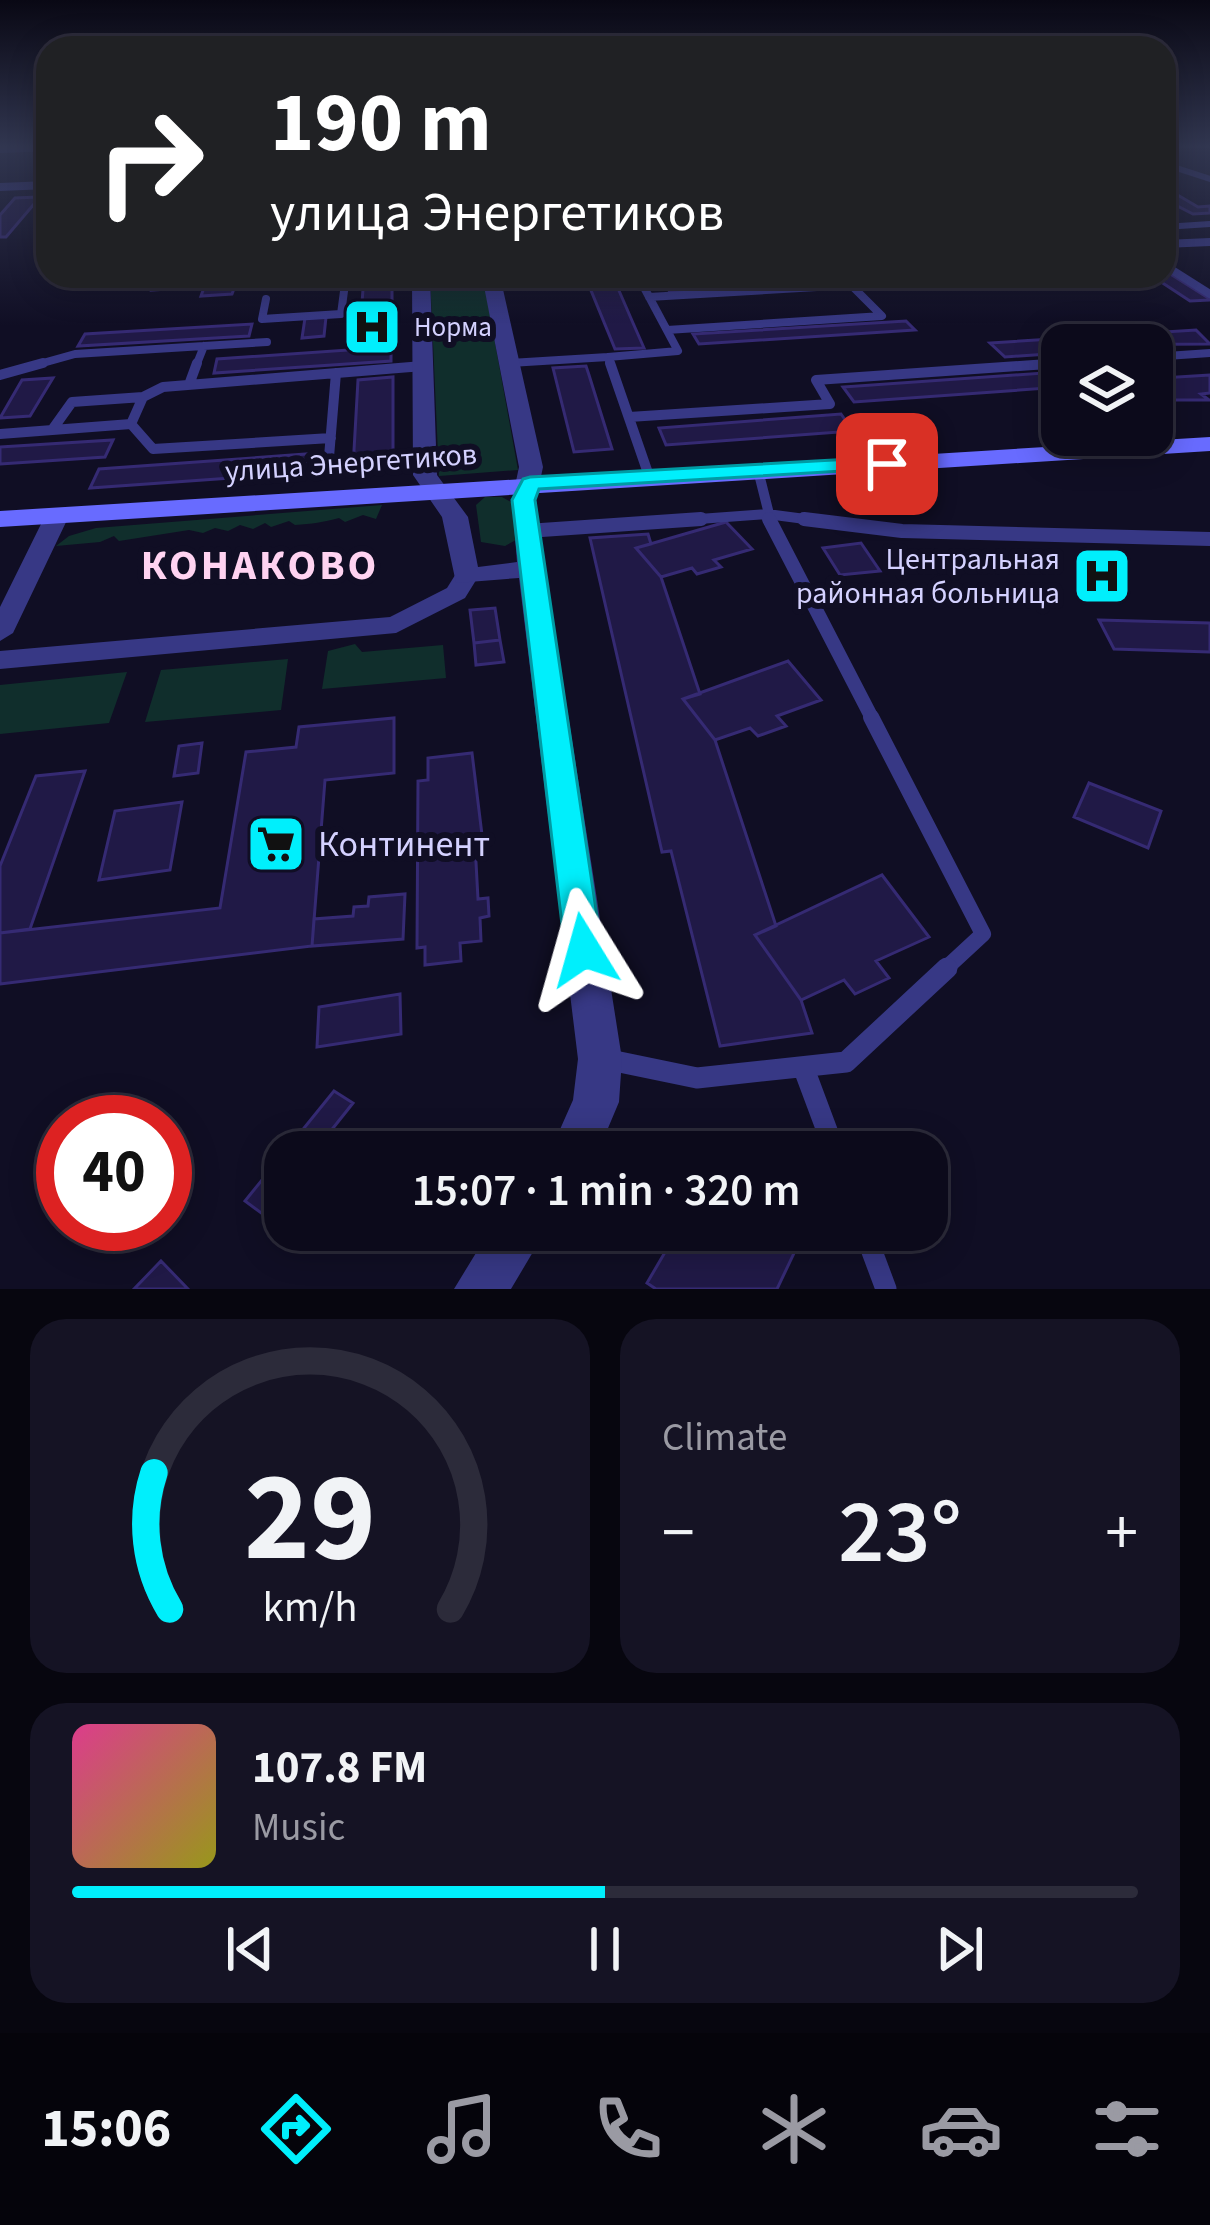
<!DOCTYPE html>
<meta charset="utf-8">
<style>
:root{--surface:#0c0a1b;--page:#151324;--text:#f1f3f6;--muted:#9a9aa3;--line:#2c2b3a;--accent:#00effc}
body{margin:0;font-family:"Source Sans 3",sans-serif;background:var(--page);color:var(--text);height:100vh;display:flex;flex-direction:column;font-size:45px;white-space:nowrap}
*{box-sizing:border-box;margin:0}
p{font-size:39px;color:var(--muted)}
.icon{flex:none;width:66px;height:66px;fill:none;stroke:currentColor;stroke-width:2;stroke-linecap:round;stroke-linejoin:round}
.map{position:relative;height:1289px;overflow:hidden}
.drawer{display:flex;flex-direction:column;gap:30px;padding:30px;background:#07060f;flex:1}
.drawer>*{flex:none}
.top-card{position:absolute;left:36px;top:36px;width:1140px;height:252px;border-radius:36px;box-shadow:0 6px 30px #0003,0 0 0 3px var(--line);background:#202124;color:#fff;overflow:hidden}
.buttons{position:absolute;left:1041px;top:324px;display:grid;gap:24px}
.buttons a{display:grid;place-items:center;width:132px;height:132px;border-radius:24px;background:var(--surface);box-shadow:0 6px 30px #0003,0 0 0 3px var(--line);font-size:60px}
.speed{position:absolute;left:36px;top:1095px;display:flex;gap:24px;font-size:60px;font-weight:700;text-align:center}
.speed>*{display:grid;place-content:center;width:156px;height:156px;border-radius:50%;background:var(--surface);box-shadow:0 6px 30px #0003,0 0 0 3px var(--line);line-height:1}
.speed .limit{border:18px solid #d22;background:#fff;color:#111}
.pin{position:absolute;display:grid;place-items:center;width:102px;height:102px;color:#fff;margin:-51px;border-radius:24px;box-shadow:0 6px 18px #0006}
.me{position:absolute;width:132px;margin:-66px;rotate:352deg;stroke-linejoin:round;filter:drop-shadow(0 0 9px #0008)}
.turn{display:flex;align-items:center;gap:42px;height:252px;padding:0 36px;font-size:54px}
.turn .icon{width:156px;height:156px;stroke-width:2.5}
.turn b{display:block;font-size:84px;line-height:102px}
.big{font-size:90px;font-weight:600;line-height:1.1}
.drawer .card{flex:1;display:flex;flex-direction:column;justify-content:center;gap:18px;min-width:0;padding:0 42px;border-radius:36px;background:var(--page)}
.drawer .dial{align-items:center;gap:0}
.dial svg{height:312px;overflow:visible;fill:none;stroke:var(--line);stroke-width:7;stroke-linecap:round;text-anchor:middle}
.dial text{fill:var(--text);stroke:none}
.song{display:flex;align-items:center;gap:36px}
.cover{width:144px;height:144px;border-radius:18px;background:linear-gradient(135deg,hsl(330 70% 55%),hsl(60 70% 35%))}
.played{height:12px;border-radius:6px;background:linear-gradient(90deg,var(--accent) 50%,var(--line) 50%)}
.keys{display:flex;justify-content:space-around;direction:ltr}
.heat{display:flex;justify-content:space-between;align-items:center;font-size:66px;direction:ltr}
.drawer .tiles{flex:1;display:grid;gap:30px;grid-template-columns:1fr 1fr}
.card:last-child{grid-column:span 2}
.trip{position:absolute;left:264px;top:1131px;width:684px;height:120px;border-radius:36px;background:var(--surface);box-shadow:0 6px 30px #0003,0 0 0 3px var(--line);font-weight:600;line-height:120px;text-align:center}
.tab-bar{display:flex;height:192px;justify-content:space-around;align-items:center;background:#05040b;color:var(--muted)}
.tab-bar .icon{width:84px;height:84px}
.tab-bar .selected{color:var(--accent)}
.tab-bar b{font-size:54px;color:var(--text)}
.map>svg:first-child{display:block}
.green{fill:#102e2c}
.building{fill:#201946;stroke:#352a73;stroke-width:3}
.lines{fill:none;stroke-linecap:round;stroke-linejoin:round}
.service-far5{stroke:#373885;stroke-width:6}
.service-far4{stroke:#373885;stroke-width:8}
.service-far3{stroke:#373885;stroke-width:10}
.service-far2{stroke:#373885;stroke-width:14}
.service-far1{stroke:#373885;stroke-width:16}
.service{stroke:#373885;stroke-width:21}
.minor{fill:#373885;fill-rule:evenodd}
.tertiary{fill:#373885;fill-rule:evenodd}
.secondary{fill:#686bff;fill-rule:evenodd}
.route{fill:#00effc;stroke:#009ba4;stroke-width:3}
.labels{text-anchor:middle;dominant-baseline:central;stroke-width:12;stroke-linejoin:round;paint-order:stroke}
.far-poi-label{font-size:27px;fill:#d4d1ff;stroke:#100e24;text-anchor:start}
.street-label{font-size:30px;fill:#d4d1ff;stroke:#100e24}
.poi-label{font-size:30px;fill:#d4d1ff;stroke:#100e24;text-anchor:end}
.near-poi-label{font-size:36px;fill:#d4d1ff;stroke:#100e24;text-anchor:start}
.district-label{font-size:42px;font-weight:bold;letter-spacing:3px;fill:#ffd3f1;stroke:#100e24}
</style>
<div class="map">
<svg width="1210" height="1289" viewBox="0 0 1210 1289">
<rect width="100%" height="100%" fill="#100e24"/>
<path class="green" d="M430,276h53l35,194 -79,6z
M485,497h17l9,5 5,38 -11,6 -24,-4 -5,-37z
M382,505l-6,14 -13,-4 -18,7 -6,-4c-16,4 -27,6 -44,7l-6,-4 -18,6 -6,-4 -12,6 -13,-4 -12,6 -13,-3 -12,5 -14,-3 -70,11 -5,-5 -14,6 -44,4 13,-10 27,-8z
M355,644l7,8 81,-7 3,33 -124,11 6,-38z
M288,659l-7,51 -136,12 16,-52z
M127,672l-18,51 -109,11v-49z"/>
<path class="building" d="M1164,187l34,20 12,-1v7l-17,1 -29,-15z
M40,197l-34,40h-6v-22l15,-17z
M1164,270l46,29v1l-20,1 -38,-25h12z
M159,276h79l-2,6 50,-6 -3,13 -48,-3 -3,8 -31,2 6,-17 -22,1 -3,8 -30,2z
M364,276h28v25l-30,2z
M798,276h64l5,5 -197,11 -5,-8z
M617,286l16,37 11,25 -29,1 -25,-61z
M379,315l-1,21 -28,1 2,-21z
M326,317l-2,19 -22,2 3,-20z
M906,321l9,9 -216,14 -6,-10z
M252,324l-3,12 -171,10 7,-12z
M1196,330l14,14 -148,1v8l-57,4 -15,-14z
M391,347v14l-177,12 3,-14z
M586,366l3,9 23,74 -38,3 -21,-84z
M1058,372l4,15 -208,15 -11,-15z
M1210,375v18l-9,1 8,6h-35l-18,-14 14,-1 -9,-7z
M393,377v88l-40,3 5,-88z
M53,378l-23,38 -30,2 22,-38z
M841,414l12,17 -187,14 -7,-17z
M113,440l-8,17 -105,7v-17z
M307,454l-3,19 -214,15 9,-19z
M726,522l26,27 -38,11 7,7 -24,7 -5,-6 -31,9 -25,-29z
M648,534l3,10 -15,4 25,29 39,117 -17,5 32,41 61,186 -21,9 46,65 11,33 -92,13 -49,-195 -9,1 -72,-314z
M861,543l19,28 -40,4 -17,-27z
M495,608l5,32 -26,3 -4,-33z
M1099,620l111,3v29l-96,-3z
M500,640l4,22 -28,3 -2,-22z
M788,661l33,39 -44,16 9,10 -28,10 -8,-8 -35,12 -32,-41z
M394,718v55l-69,7 -13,166 -312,38v-51l220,-25 26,-156 50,-5 3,-20z
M202,743l-4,30 -24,3 5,-30z
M472,753l11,90 -8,1 3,55 10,-1 1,18 -9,2 1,23 -21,2 1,18 -36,4v-18l-8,1 1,-167 10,-1v-22z
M85,771l-55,158 -30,4v-67l36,-90z
M1089,783l72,28 -13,37 -74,-31z
M182,802l-12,68 -71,10 16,-69z
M882,875l47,62 -53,24 13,17 -34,16 -11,-14 -43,20 -46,-65z
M405,894l-2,45 -91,7 2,-27 39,-3 1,-9 14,-1 1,-9z
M400,994l1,40 -84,13 2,-40z
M334,1091l19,12 -39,49h-29v36l-21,27 -19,-14z
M734,1131l35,21h-47z
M678,1230h127l-28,59h-121l-9,-6z
M161,1261l27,28h-54z"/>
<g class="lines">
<path class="service-far5" d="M0,150l48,-2
M1164,164l46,15
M1164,227l46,-3
M1175,244l35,-2"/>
<path class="service-far4" d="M1164,244l46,-2
M1164,265l46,29
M639,278l26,-2
M493,286l146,-8 39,73 -70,6
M649,297l202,-12 31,31 -215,14
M266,299l-4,20 79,-5 5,-38
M1152,357l58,-4
M510,363l98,-6 3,9
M32,366l43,-12 192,-12
M196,366l8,-20
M1018,366l44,-3"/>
<path class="service-far3" d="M610,363l39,113
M0,375l43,-12
M190,382l7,-19
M629,417l201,-13 -14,-24 246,-17
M131,424l12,-27 20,-10 260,-21
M52,430l20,-28 71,-5
M0,434l131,-10 22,25 178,-11
M328,469l8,-96
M758,470l13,52
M658,522l109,-8 61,8"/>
<path class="service-far2" d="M769,519l104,201
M804,519l98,12 308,8
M527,531l174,-12"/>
<path class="service-far1" d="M871,717l112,217 -40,37"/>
<path class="service" d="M605,1059l92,19 149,-16 101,-94
M804,1069l31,83
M864,1230l22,59"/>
<path class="minor" d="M48,181v8l-48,2v-8z
M56,511l12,7 -55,115 -13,8v-34l44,-89z
M466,570l12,7 -13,21 -69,35 -396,36v-18l390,-34 57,-29 10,-16z"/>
<path class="tertiary" d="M412,276h18l7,199 31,42 10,50 39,-5 -5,-62 7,-33 -37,-191h18l43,191 -7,33 9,68 77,491 -3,43 -21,50h-48l23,-52 5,-41 -59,-481 -63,5 -14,-66 -29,-42z
M490,1230h56l-35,59h-57z"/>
<path class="secondary" d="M1210,437v14l-1210,76v-16z"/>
</g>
<linearGradient id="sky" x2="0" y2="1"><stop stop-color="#090814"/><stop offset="0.45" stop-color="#313650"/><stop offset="1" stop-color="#313650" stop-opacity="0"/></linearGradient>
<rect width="1210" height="326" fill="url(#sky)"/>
<path class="route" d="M887,457l11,7 -4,4 -355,21 -4,11 67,450 -5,11 -13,4 -14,-4 -5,-11 -53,-450 11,-21 7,-2z"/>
<defs>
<g id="hospital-square" transform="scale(3)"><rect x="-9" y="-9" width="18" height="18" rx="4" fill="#00effc" stroke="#100e24"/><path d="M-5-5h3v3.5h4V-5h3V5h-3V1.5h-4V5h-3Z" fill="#111"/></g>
<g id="supermarket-square" transform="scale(3)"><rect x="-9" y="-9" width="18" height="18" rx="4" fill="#00effc" stroke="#100e24"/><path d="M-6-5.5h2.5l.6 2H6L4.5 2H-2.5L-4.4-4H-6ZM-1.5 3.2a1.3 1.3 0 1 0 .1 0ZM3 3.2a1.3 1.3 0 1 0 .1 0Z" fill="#111"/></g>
</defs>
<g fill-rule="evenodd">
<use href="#hospital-square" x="372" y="327"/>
<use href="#hospital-square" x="1102" y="576"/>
<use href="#supermarket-square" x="276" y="844"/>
</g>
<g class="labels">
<g class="far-poi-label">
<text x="414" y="327">Норма</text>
</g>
<g class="street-label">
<text transform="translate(351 463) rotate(-4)">улица Энергетиков</text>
</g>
<g class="poi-label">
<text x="1060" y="559">Центральная<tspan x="1060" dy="34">районная больница</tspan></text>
</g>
<g class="near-poi-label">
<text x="318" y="844">Континент</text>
</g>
<g class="district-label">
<text x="260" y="566">КОНАКОВО</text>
</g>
</g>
</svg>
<div class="buttons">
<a><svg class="icon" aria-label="layers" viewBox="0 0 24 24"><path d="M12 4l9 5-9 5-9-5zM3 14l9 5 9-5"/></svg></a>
</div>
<div class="speed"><div class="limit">40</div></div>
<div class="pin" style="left:887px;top:464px;background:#d93025"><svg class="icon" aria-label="arrive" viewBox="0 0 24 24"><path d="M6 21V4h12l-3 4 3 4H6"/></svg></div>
<svg class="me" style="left:584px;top:950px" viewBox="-20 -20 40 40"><path d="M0-17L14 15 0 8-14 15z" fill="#00effc" stroke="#fff" stroke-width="4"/></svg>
<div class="trip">15:07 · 1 min · 320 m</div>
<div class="top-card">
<div class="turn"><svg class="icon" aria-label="right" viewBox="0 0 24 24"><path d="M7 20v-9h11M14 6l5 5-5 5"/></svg><div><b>190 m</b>улица Энергетиков</div></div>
</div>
</div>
<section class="drawer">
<div class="tiles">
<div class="card dial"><svg viewBox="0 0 100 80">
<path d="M14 69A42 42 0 1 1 86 69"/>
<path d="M14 69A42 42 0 0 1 10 34" stroke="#00effc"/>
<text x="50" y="56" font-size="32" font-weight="700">29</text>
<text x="50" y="72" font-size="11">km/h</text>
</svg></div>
<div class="card"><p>Climate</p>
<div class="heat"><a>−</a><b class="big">23°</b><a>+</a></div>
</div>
<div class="card">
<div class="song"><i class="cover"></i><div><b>107.8 FM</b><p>Music</p></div></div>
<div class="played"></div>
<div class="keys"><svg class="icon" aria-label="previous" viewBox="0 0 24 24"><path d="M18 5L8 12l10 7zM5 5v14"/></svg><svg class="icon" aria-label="pause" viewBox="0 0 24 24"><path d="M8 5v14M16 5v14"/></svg><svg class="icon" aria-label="next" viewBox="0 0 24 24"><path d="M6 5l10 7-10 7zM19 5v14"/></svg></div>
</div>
</div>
</section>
<nav class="tab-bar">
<b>15:06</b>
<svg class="icon selected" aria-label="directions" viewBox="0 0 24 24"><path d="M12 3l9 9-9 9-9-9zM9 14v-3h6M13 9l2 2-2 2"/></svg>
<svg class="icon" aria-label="music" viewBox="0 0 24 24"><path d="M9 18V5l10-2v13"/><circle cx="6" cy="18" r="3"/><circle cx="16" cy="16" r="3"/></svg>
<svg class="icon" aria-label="phone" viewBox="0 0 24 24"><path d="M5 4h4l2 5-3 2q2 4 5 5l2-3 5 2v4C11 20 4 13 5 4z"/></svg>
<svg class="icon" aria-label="climate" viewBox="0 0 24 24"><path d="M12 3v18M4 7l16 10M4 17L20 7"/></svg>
<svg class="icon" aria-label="car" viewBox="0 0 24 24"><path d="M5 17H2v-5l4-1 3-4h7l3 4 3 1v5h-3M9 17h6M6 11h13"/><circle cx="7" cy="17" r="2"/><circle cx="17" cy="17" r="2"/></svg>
<svg class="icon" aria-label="filters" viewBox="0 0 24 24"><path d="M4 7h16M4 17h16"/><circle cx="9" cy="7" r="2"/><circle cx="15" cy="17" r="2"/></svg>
</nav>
